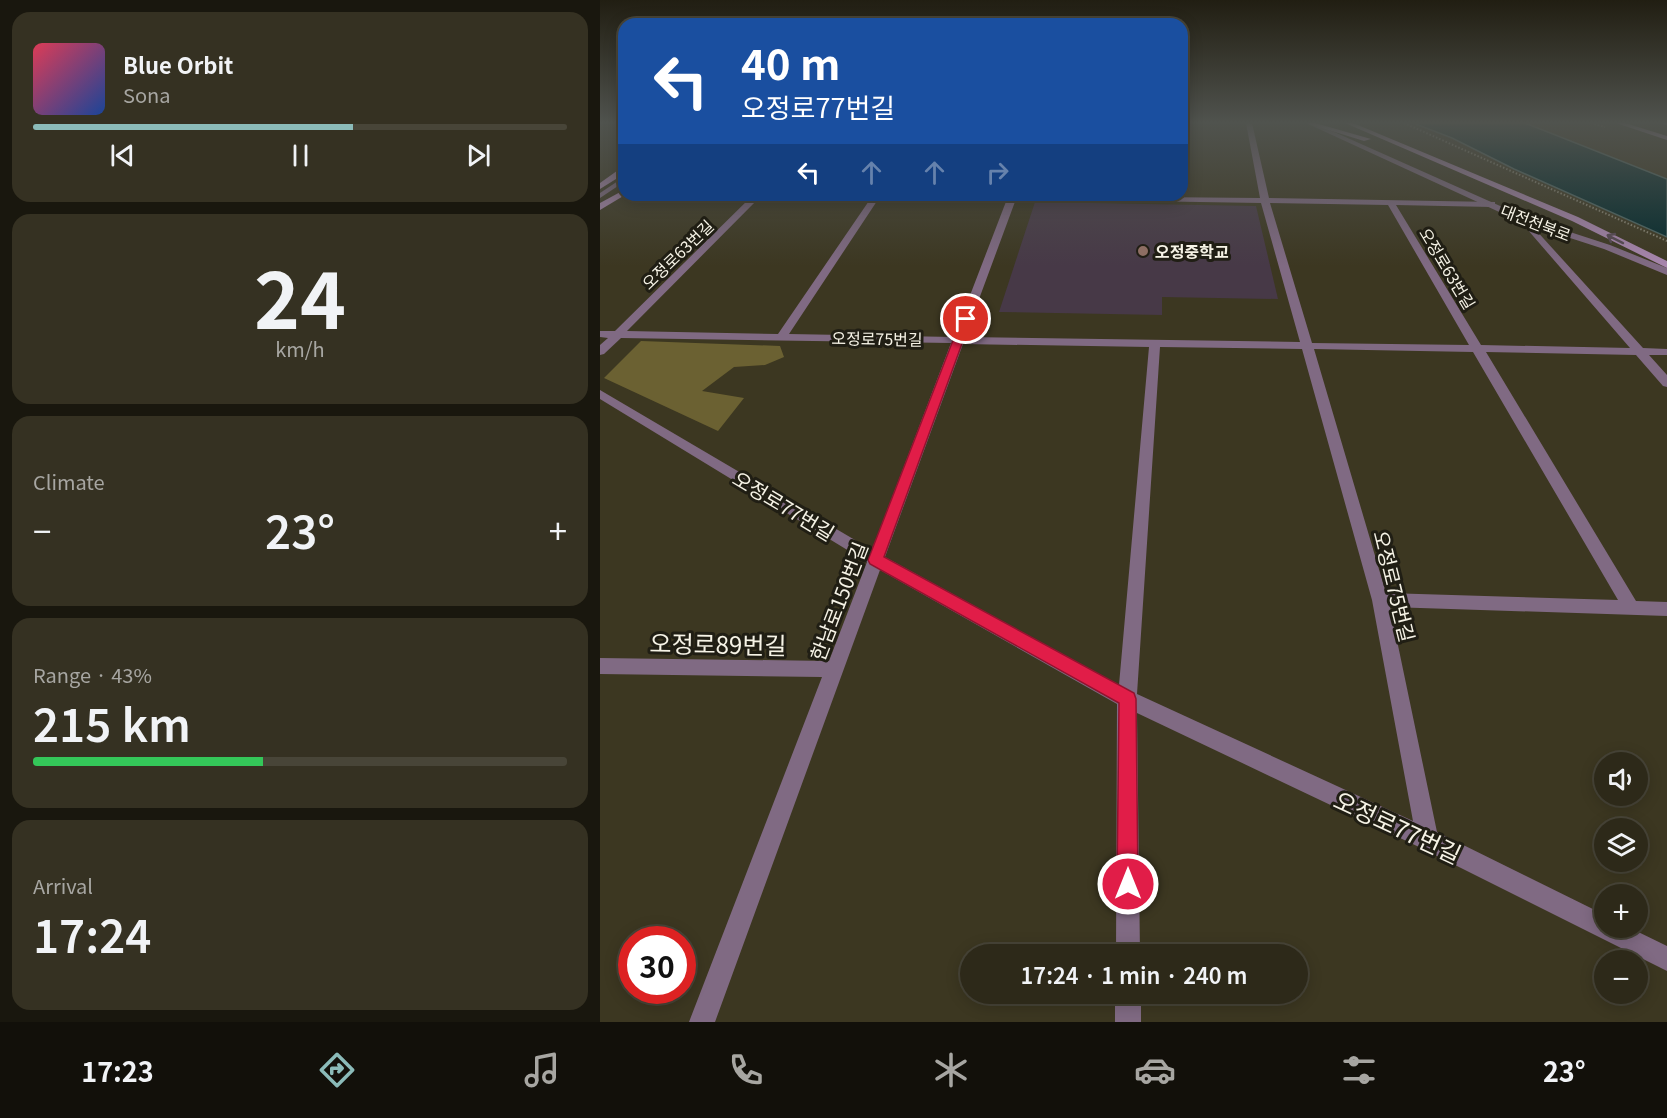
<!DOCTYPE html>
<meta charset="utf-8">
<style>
:root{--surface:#2d2919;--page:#353122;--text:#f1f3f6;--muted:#a7a6a2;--line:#484538;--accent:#8bbbb9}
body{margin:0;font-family:Georgia,"Noto Sans KR",serif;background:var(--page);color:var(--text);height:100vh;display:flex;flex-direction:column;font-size:22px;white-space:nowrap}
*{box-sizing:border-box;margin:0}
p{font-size:20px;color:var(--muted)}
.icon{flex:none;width:33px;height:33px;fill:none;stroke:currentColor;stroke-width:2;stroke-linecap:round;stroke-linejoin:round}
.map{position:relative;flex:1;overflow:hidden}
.panel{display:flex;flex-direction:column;gap:12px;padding:12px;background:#19170e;width:600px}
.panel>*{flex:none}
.banner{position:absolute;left:18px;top:18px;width:570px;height:183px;border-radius:18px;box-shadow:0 3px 15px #0003,0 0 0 2px var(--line);background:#1a4fa0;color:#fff;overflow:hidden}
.controls{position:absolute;left:994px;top:752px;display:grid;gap:12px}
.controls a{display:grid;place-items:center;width:54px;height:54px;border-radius:50%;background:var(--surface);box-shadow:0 3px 15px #0003,0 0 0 2px var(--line);font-size:30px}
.speed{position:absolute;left:18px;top:926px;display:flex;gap:12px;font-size:30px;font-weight:700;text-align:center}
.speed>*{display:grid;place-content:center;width:78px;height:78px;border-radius:50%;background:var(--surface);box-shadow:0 3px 15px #0003,0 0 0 2px var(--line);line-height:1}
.speed .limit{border:9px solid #d22;background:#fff;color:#111}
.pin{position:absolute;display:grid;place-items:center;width:51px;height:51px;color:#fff;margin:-26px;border:3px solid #fff;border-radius:50%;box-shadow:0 2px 6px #0007}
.me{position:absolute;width:66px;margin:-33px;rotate:0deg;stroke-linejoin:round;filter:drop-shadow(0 0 4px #0008)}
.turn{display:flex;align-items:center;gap:21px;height:126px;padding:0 24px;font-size:27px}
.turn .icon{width:78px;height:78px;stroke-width:2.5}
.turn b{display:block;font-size:42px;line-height:51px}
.lanes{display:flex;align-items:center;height:57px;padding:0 24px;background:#0003;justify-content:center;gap:30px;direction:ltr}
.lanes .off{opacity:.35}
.big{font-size:45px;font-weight:600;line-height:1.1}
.panel .tile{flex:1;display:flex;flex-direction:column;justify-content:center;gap:9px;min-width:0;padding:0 21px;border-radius:18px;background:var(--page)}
.panel .dial{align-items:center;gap:0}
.dial b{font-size:78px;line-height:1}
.song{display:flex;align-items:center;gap:18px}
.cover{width:72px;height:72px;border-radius:9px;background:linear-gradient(135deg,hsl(350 70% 55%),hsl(220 70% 35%))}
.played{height:6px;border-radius:3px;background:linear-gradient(90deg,var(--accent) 60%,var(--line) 60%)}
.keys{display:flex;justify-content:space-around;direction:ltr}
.heat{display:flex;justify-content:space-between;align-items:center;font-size:33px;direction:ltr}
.charge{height:9px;border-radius:4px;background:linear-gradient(90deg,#34c759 43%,var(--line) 0)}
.trip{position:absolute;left:360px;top:944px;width:348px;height:60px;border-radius:30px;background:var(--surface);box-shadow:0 3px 15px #0003,0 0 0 2px var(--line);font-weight:600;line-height:60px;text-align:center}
.tabs{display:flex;height:96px;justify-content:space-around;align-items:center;background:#12100a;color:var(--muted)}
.tabs .icon{width:42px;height:42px}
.tabs .selected{color:var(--accent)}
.tabs b{font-size:27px;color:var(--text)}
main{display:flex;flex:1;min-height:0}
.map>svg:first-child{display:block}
.education{fill:#473947}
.green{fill:#6b6132}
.water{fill:#032a2d;stroke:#4c6664;stroke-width:1.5}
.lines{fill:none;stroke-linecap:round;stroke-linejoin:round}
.path{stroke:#868270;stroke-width:2;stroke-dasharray:1.5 2;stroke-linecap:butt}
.service{fill:#806a83;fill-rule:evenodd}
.minor{fill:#806a83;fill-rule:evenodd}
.tertiary{fill:#806a83;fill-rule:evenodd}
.secondary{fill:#a886ae;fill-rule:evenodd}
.oneway{stroke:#564852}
.route{fill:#e11d48;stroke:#92132f;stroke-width:1.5}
.education-dot{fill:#8d6e63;stroke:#201e14;stroke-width:2}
.labels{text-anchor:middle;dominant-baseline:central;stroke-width:6;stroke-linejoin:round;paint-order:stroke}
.far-street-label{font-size:16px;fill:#f6f3e6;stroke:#201e14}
.far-poi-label{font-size:16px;font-weight:bold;fill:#f6f3e6;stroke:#201e14;text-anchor:start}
.street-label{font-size:20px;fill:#f6f3e6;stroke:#201e14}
.near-street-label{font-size:24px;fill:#f6f3e6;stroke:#201e14}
</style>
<main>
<section class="panel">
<div class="tile">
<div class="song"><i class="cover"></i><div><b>Blue Orbit</b><p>Sona</p></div></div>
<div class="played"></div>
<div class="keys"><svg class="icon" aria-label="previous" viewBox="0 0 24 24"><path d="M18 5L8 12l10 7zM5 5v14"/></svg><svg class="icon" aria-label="pause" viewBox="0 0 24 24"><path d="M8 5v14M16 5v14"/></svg><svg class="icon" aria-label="next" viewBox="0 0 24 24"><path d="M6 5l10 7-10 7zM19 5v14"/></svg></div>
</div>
<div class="tile dial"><b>24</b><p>km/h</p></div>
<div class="tile"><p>Climate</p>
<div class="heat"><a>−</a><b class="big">23°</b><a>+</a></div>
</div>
<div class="tile"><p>Range · 43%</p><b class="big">215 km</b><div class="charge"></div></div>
<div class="tile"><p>Arrival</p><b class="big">17:24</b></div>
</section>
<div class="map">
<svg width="1067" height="1022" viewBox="0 0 1067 1022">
<rect width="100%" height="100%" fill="#3c3721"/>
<path class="education" d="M435,202l221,4 22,93 -116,-2v18l-163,-3z"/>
<path class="green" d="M41,341l139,5 4,11 -19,8 -31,2 -32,24 42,7 -26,33 -114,-53z"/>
<path class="water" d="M813,123h112l142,56v58l-153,-68 -62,-31z"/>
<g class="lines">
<path class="path" d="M804,123l263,118
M991,123l14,4"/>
<path class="service" d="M24,177v5l-24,16v-5z"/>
<path class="minor" d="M646,123h6l17,75 226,4v4l-3,1 -96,-2 85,140 149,3 -109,-126 -1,-2 4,-3 119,131 24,1v6h-18l18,20v12l-4,-1 -27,-31 -150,-3 150,249 31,1v14l-277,-9 47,225 168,83v12h23l39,19v25l-248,-124 -282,-134 3,241h-24l1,-250 -237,-134 -165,452h-26l133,-345 -222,-3v-16l229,3 38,-99 -267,-163v-9l272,160 79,-207 -330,-5 -17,16 -4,1v-10l8,-7 -8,-1v-6h15l138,-136h9l-135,136 151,3 95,-139h8l-92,139 165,3 53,-138 -79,-2 -4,-2 336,3zM416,199l245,4 39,139 -335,-5zM670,203l118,2 81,140 -157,-2zM363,344l186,3 -30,338 -234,-128zM560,347l142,2 70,251 41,221 -276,-127zM714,349l159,3 145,248 -232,-7z
M515,993h26v29h-26z"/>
<path class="tertiary" d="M706,123h8l213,95 83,27 57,23v7l-63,-26 -83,-27z"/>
<path class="secondary" d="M706,123h9l56,16 -7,2z
M745,123h8l225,94 89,44v7l-95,-47z
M1016,123h9l42,13v4z
M1062,123h5v2l-4,-1z
M21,168h3v6l-24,15v-6z
M24,190l1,5 -25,15v-7z"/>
</g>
<defs><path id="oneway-shaft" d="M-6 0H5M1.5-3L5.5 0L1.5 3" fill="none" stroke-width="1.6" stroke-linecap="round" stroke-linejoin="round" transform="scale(1.5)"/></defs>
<use class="oneway" href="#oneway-shaft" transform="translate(1015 239) rotate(-153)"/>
<linearGradient id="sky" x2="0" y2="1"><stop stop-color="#211e12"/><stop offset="0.46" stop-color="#50534e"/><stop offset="1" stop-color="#50534e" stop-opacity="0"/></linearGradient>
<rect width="1067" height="266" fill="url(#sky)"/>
<path class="route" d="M362,317l9,2 -87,238 250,136 2,6 2,185 -3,8 -7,3 -8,-3 -3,-8 2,-181 -249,-139 -2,-4z"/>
<circle class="education-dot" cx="543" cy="251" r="6"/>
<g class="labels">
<g class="far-street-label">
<text transform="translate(936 222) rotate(21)">대전천북로</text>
<text transform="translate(77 254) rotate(-44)">오정로63번길</text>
<text transform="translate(848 268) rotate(59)">오정로63번길</text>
<text transform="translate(277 338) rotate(1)">오정로75번길</text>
</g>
<g class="far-poi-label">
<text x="555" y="251">오정중학교</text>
</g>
<g class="street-label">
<text transform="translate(184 505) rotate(31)">오정로77번길</text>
<text transform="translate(795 586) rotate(76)">오정로75번길</text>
<text transform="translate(238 601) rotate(-69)">한남로150번길</text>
</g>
<g class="near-street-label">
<text transform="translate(118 643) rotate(1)">오정로89번길</text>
<text transform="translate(798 826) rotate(25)">오정로77번길</text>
</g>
</g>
</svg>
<div class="controls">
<a><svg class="icon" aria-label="sound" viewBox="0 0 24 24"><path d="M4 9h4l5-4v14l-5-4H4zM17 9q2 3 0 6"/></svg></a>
<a><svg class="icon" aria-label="layers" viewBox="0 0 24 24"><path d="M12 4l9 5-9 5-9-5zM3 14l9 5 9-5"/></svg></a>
<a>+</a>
<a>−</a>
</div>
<div class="speed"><div class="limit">30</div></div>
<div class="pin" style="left:366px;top:319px;background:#d93025"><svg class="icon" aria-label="arrive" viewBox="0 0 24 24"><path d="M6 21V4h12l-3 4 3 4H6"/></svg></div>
<svg class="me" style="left:528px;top:884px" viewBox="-20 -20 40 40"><circle r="17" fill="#e11d48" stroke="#fff" stroke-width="3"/><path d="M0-11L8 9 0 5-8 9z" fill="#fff"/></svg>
<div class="trip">17:24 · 1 min · 240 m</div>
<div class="banner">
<div class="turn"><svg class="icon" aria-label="left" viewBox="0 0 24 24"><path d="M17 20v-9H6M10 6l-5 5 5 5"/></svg><div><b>40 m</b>오정로77번길</div></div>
<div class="lanes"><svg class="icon" aria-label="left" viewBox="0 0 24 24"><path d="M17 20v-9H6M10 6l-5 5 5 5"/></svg><svg class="icon off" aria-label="ahead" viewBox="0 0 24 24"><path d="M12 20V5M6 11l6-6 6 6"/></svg><svg class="icon off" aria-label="ahead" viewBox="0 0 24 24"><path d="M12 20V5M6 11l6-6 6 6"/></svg><svg class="icon off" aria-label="right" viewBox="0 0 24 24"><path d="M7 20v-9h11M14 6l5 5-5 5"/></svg></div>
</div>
</div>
</main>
<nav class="tabs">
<b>17:23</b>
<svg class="icon selected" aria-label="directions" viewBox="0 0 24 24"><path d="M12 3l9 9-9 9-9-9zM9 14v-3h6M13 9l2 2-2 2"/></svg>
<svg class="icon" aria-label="music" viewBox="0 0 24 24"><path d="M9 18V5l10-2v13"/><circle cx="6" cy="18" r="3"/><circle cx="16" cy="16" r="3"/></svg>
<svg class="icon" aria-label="phone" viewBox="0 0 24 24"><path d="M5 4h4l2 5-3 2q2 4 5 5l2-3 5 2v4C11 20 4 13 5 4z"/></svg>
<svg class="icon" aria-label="climate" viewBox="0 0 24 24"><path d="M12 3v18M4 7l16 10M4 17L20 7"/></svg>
<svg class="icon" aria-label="car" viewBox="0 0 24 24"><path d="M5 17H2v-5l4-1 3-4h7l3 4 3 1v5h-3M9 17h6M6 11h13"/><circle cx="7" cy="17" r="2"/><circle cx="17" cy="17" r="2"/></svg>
<svg class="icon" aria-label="filters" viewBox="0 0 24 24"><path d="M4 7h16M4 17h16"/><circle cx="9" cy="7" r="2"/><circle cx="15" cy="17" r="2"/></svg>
<b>23°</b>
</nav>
